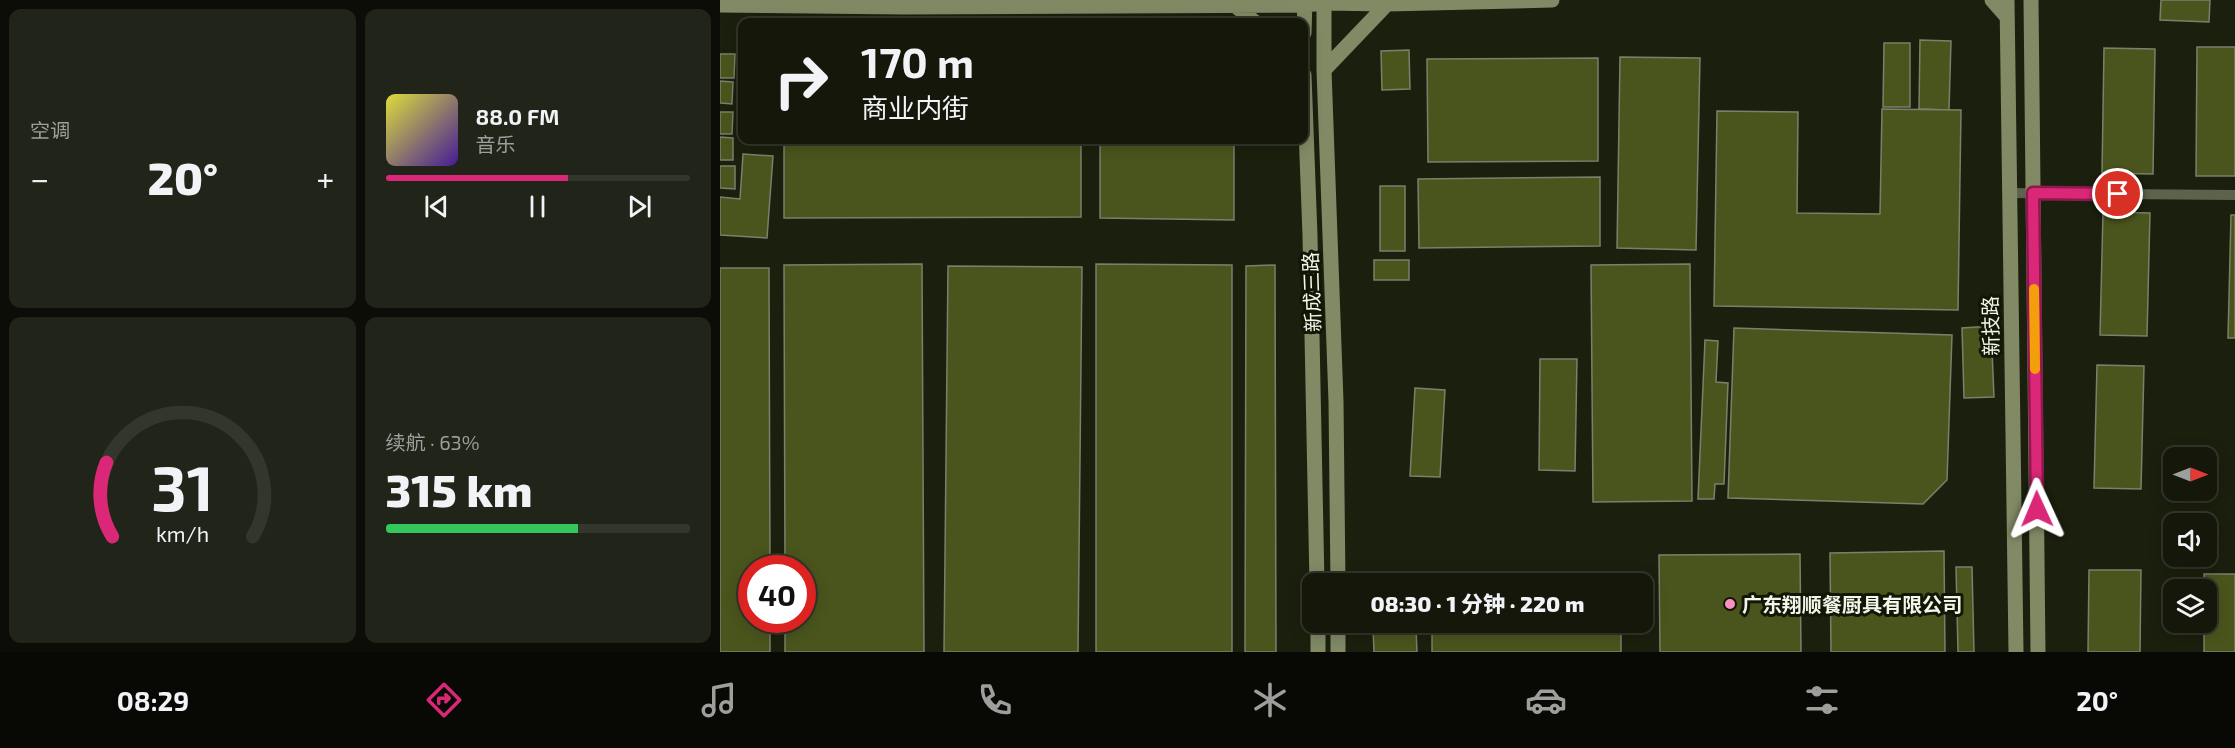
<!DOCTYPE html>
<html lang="zh">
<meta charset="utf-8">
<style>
:root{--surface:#14170a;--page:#212418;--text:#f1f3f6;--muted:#9d9f9c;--line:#33362b;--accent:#db2777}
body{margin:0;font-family:"Exo 2","Noto Sans SC",sans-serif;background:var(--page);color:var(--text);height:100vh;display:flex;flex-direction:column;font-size:22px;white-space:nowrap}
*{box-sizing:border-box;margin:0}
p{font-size:20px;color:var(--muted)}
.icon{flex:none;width:33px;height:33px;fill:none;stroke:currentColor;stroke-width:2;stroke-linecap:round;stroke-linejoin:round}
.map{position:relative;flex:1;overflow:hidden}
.details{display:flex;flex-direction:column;gap:9px;padding:9px;background:#0b0d06;width:720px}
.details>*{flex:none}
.banner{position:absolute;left:18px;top:18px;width:570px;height:126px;border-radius:12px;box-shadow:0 3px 15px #0003,0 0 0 2px var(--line);background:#14170a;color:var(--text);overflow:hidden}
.needle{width:39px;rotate:90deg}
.controls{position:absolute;left:1443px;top:447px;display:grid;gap:12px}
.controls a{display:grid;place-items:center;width:54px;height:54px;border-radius:12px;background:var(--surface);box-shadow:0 3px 15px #0003,0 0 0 2px var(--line);font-size:30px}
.speed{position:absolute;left:18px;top:555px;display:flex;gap:12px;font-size:30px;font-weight:700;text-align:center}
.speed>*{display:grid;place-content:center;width:78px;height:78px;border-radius:50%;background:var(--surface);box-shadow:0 3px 15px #0003,0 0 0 2px var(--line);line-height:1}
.speed .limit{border:9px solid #d22;background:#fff;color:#111}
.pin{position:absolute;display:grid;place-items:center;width:51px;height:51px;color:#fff;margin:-26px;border:3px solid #fff;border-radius:50%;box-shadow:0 2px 6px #0007}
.me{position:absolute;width:66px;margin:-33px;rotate:359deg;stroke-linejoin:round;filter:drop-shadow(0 0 4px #0008)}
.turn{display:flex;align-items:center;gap:21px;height:126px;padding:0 24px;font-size:27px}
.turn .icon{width:78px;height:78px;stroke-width:2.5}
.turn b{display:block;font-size:42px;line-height:51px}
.big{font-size:45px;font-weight:800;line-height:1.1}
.details .widget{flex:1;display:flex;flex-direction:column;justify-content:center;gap:9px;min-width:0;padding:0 21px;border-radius:12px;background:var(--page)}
.details .dial{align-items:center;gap:0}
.dial svg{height:156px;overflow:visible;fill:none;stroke:var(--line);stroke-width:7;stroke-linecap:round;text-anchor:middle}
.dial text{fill:var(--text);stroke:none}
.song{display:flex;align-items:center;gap:18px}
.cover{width:72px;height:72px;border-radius:9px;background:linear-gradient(135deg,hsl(60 70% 55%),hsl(260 70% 35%))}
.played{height:6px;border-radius:3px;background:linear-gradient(90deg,var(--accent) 60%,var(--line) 60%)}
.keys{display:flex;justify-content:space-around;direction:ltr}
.heat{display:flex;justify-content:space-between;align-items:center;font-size:33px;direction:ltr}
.charge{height:9px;border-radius:4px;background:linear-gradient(90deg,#34c759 63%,var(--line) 0)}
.details .tiles{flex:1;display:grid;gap:9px;grid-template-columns:repeat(2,1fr)}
.trip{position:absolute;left:582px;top:573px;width:351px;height:60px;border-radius:12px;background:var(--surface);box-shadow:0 3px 15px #0003,0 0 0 2px var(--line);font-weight:800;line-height:60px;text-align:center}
.tab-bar{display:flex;height:96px;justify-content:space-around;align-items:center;background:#080904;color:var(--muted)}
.tab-bar .icon{width:42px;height:42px}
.tab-bar .selected{color:var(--accent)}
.tab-bar b{font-size:27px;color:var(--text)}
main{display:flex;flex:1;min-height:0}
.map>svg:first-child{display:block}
.building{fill:#4a551d;stroke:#7a806b;stroke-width:1.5}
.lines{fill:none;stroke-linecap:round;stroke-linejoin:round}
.street{stroke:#5c624b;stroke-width:10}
.secondary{stroke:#818a65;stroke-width:15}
.route-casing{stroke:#8e194d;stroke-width:15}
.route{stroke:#db2777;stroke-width:10}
.slow{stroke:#f59e0b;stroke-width:10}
.poi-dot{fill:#fc8fc2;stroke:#121605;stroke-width:2}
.labels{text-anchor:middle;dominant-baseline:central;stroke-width:6;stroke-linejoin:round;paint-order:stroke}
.street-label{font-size:20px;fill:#f2f6ea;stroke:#121605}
.poi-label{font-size:20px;font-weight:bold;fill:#f2f6ea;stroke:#121605;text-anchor:start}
</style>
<main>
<section class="details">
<div class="tiles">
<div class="widget"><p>空调</p>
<div class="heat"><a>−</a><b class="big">20°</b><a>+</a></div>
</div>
<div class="widget">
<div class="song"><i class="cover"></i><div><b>88.0 FM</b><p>音乐</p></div></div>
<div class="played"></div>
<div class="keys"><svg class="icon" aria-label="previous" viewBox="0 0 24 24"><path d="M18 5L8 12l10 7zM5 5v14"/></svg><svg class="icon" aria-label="pause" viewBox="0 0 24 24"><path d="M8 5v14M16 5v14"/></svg><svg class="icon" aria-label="next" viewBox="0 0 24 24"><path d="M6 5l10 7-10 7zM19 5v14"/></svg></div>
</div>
<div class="widget dial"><svg viewBox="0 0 100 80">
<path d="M14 69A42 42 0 1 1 86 69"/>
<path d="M14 69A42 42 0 0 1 11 31" stroke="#db2777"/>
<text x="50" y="56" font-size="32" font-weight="700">31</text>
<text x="50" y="72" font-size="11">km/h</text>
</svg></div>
<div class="widget"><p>续航 · 63%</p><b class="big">315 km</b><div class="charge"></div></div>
</div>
</section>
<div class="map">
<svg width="1515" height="652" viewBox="0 0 1515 652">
<rect width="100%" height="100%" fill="#1b1f0d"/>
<path class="building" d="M1441,0h49l-1,22 -49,-2z
M1200,40l31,1 -2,69 -30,-1z
M1164,43h26v64h-27z
M1477,47h38v129h-39z
M1384,48l51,1 -2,125 -51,-1z
M689,50l1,39 -28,1 -1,-39z
M0,54h15l-1,24h-14z
M900,57l80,1 -4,192 -79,-2z
M878,58v103l-170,1 -1,-103z
M0,81l13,1 -1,22 -12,-1z
M1162,109l79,1 -3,200 -244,-4 3,-195 81,1 -1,101 83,1z
M0,112h13l-1,22h-12z
M0,137l13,1v22h-13z
M64,140h297v77l-297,1z
M380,140h134v80l-134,-2z
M23,154l30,2 -6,82 -47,-3v-38l20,2z
M0,166h15v23l-15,-1z
M880,177v69l-181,2 -1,-69z
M660,186h25v65h-25z
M1383,212l47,1 -3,123 -47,-1z
M1511,215h4v123h-7z
M654,260h35v20h-35z
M202,264l2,388h-139v-32h17v-52h-17l-1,-303z
M376,264l136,1v387h-136z
M970,264l2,237 -99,1 -2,-237z
M555,265l1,387h-31l1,-386z
M228,266l134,1 -4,385h-134z
M0,268h49l1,300h-18v52h18v32h-50z
M1271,326l3,71 -30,1 -2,-70z
M1014,328l218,7 -5,145 -24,24 -195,-6z
M985,340l13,1 -2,41 12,1 -4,101h-9l-1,15h-16z
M820,359h37l-2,112 -36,-1z
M1377,365l47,1 -3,123 -47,-1z
M695,388l30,2 -5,87 -30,-1z
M1224,551l1,101h-114l-1,-99z
M1080,554l1,98h-141l-1,-97z
M1236,567h16l2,85h-16z
M1369,570h52l-1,82h-52z
M1484,574h31v78h-31v-30h2z
M901,622v30h-189v-26z
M696,627l1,25h-43l-1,-23z"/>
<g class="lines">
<path class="street" d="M1290,193l225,2"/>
<path class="secondary" d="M604,0v70l12,331 2,183
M1272,0l15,17
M1287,0l9,652
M1311,0l7,652
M513,4l22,18
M0,5l184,2 400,-2 20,-2 63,1 165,-4
M584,33l1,-33
M604,70l63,-66
M584,75l6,161 7,348
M598,622v30
M618,622v30"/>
</g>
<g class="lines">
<g class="route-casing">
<path id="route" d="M1317,509l-4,-316 85,1"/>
</g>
<use href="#route" class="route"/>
<path class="slow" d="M1314,289l1,80"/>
</g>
<circle class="poi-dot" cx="1010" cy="604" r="6"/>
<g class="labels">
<g class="street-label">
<text transform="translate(591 292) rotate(-92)">新成三路</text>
<text transform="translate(1270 326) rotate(-91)">新技路</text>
</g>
<g class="poi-label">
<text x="1022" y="604">广东翔顺餐厨具有限公司</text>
</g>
</g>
</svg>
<div class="controls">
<a><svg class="needle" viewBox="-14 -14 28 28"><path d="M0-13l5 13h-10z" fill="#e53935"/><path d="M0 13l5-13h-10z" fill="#9d9f9c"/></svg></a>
<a><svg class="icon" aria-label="sound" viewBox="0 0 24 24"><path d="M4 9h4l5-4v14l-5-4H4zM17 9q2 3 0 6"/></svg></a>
<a><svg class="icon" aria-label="layers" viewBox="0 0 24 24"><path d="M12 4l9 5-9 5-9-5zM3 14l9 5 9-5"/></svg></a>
</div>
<div class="speed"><div class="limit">40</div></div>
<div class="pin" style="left:1398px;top:194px;background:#d93025"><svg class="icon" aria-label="arrive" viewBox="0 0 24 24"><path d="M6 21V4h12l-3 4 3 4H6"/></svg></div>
<svg class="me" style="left:1317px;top:509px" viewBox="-20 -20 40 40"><path d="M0-17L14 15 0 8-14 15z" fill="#db2777" stroke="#fff" stroke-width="4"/></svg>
<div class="trip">08:30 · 1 分钟 · 220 m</div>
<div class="banner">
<div class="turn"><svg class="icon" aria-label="right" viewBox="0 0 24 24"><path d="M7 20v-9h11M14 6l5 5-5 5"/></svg><div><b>170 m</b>商业内街</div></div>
</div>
</div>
</main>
<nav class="tab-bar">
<b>08:29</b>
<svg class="icon selected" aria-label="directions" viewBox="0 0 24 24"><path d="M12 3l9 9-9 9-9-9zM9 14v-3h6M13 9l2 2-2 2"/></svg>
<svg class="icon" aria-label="music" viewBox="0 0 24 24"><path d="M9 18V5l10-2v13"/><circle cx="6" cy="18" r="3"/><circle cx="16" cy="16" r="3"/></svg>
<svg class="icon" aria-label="phone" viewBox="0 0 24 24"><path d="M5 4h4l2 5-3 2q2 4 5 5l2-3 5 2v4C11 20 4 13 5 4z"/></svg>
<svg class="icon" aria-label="climate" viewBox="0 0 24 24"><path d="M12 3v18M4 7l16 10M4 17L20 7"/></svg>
<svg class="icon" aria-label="car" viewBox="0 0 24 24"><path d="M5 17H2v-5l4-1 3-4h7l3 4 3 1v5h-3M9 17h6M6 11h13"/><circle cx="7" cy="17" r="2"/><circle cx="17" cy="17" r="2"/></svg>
<svg class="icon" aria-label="filters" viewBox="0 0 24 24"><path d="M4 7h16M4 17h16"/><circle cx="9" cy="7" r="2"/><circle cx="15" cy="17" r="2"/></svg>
<b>20°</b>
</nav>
